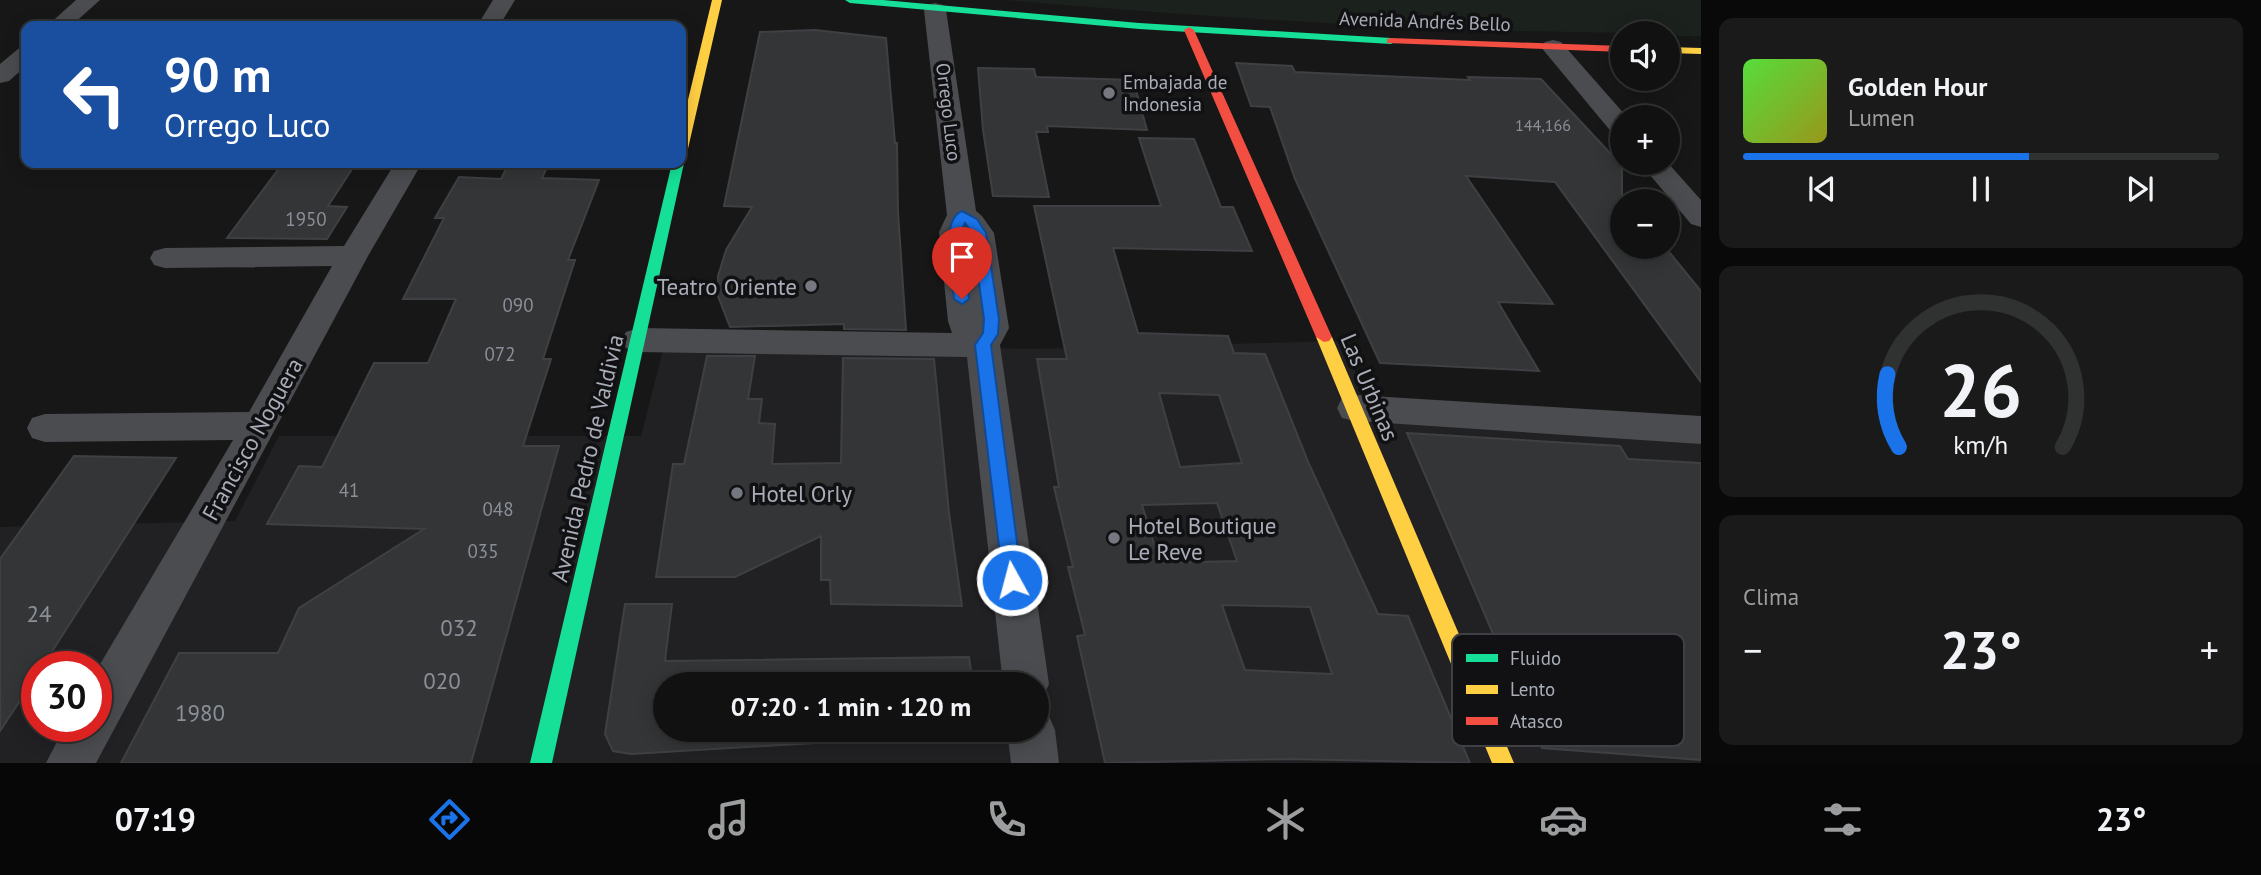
<!DOCTYPE html>
<html lang="es">
<meta charset="utf-8">
<style>
:root{--surface:#111;--page:#1a1a1a;--text:#f1f3f6;--muted:#9c9d9f;--line:#303131;--accent:#1a73e8}
body{margin:0;font-family:"PT Sans",sans-serif;background:var(--page);color:var(--text);height:100vh;display:flex;flex-direction:column;font-size:26px;white-space:nowrap}
*{box-sizing:border-box;margin:0}
p{font-size:23px;color:var(--muted)}
.icon{flex:none;width:38px;height:38px;fill:none;stroke:currentColor;stroke-width:2;stroke-linecap:round;stroke-linejoin:round}
.map{position:relative;flex:1;overflow:hidden}
.sheet{display:flex;flex-direction:column;gap:18px;padding:18px;background:#090909;width:560px}
.sheet>*{flex:none}
.hud{position:absolute;left:21px;top:21px;width:665px;height:147px;border-radius:14px;box-shadow:0 4px 18px #0003,0 0 0 2px var(--line);background:#1a4fa0;color:#fff;overflow:hidden}
.tools{position:absolute;left:1610px;top:21px;display:grid;gap:14px}
.tools a{display:grid;place-items:center;width:70px;height:70px;border-radius:50%;background:var(--surface);box-shadow:0 4px 18px #0003,0 0 0 2px var(--line);font-size:35px}
.speed{position:absolute;left:21px;top:651px;display:flex;gap:14px;font-size:35px;font-weight:700;text-align:center}
.speed>*{display:grid;place-content:center;width:91px;height:91px;border-radius:50%;background:var(--surface);box-shadow:0 4px 18px #0003,0 0 0 2px var(--line);line-height:1}
.speed .limit{border:10px solid #d22;background:#fff;color:#111}
.pin{position:absolute;display:grid;place-items:center;width:60px;height:60px;color:#fff;margin:-72px -30px;border-radius:50% 50% 50% 0;rotate:-45deg;box-shadow:0 0 7px #0007}
.pin .icon{rotate:45deg}
.me{position:absolute;width:77px;margin:-38px;rotate:353deg;stroke-linejoin:round;filter:drop-shadow(0 0 5px #0008)}
.turn{display:flex;align-items:center;gap:24px;height:147px;padding:0 28px;font-size:32px}
.turn .icon{width:91px;height:91px;stroke-width:2.5}
.turn b{display:block;font-size:49px;line-height:60px}
.big{font-size:52px;font-weight:800;line-height:1.1}
.sheet .tile{flex:1;display:flex;flex-direction:column;justify-content:center;gap:10px;min-width:0;padding:0 24px;border-radius:14px;background:var(--page)}
.sheet .dial{align-items:center;gap:0}
.dial svg{height:182px;overflow:visible;fill:none;stroke:var(--line);stroke-width:7;stroke-linecap:round;text-anchor:middle}
.dial text{fill:var(--text);stroke:none}
.song{display:flex;align-items:center;gap:21px}
.cover{width:84px;height:84px;border-radius:10px;background:linear-gradient(135deg,hsl(110 70% 55%),hsl(60 70% 35%))}
.played{height:7px;border-radius:4px;background:linear-gradient(90deg,var(--accent) 60%,var(--line) 60%)}
.keys{display:flex;justify-content:space-around;direction:ltr}
.heat{display:flex;justify-content:space-between;align-items:center;font-size:38px;direction:ltr}
.trip{position:absolute;left:653px;top:672px;width:396px;height:70px;border-radius:35px;background:var(--surface);box-shadow:0 4px 18px #0003,0 0 0 2px var(--line);font-weight:800;line-height:70px;text-align:center}
.menu{display:flex;height:112px;justify-content:space-around;align-items:center;background:#070707;color:var(--muted)}
.menu .icon{width:49px;height:49px}
.menu .active{color:var(--accent)}
.menu b{font-size:32px;color:var(--text)}
main{display:flex;flex:1;min-height:0}
.map>svg:first-child{display:block}
.built{fill:#212124;fill-rule:evenodd}
.green{fill:#1b211c}
.building{fill:#343537;stroke:#3f4043;stroke-width:2;fill-rule:evenodd}
.lines{fill:none;stroke-linecap:round;stroke-linejoin:round}
.street{fill:#4b4c50;fill-rule:evenodd}
.fast{fill:#16e098;fill-rule:evenodd}
.slow{fill:#ffcf43;fill-rule:evenodd}
.jam{fill:#f24e42;fill-rule:evenodd}
.route{fill:#1a73e8;stroke:#114b97;stroke-width:2}
.poi-dot{fill:#757880;stroke:#111113;stroke-width:2.5}
.labels{text-anchor:middle;dominant-baseline:central;stroke-width:7;stroke-linejoin:round;paint-order:stroke}
.far-number-label{font-size:16px;fill:#8b8f98}
.far-street-label{font-size:19px;fill:#a8adb8;stroke:#111113}
.far-poi-label{font-size:19px;fill:#a8adb8;stroke:#111113;text-anchor:start}
.number-label{font-size:19px;fill:#8b8f98}
.poi-label{font-size:23px;fill:#a8adb8;stroke:#111113;text-anchor:start}
.street-label{font-size:23px;fill:#a8adb8;stroke:#111113}
.near-number-label{font-size:23px;fill:#8b8f98}
.key{fill:#111113;stroke:#3e4045;stroke-width:2}
.key-label{font-size:19px;fill:#a8adb8}
</style>
<main>
<div class="map">
<svg width="1701" height="763" viewBox="0 0 1701 763">
<rect width="100%" height="100%" fill="#171717"/>
<path class="built" d="M1343,341l31,79 327,21v322h-1701v-236l235,-6 44,-85h362l24,-94 366,7zM37,667h59v59h-59zM665,684h371v46h-371z"/>
<path class="green" d="M1005,0h696v36h-33v-3c-219,0 -443,-14 -663,-33z"/>
<path class="building" d="M815,30l71,8 9,105h2l1,69 8,118 -62,-1v-5l-114,3 -12,-31v-20l8,-26 26,-43 -28,-1 36,-174z
M1236,63l56,3 3,6 175,8 -2,-3 73,2 81,87v81h43l36,44v91l-146,-200 -89,-6 87,128 -55,-2 41,69 -159,-8 -85,-184 -25,-72 -19,-1z
M978,68l56,1 2,8 97,3 14,50 -100,-4 1,6h-12l13,65 -56,-1 -10,-66z
M1139,138l55,1 27,68h12l19,44 -139,-3 25,85 90,3 6,17 31,1 44,110 69,150 30,2 62,147 -181,-4 -184,4 -28,-127 8,-1 -17,-68h5l-19,-80h5l-22,-128h30l-33,-153h127zM1159,393l60,2 23,68 -62,4zM1217,503l20,58 -77,2 -18,-58zM1222,605l88,2 22,67 -87,-4z
M283,163h73l-28,43 19,1 -20,32 -100,-1z
M509,163h40l-7,15 57,2 -31,80h7l-32,99h8l-28,87h36l-88,317h-350l58,-110h99l21,-45 125,-79 -157,-5 32,-58 23,1 52,-104h54l28,-64h-53l41,-81h-9l24,-41 42,2z
M707,356h48l-7,43h14l-3,24 16,1 -3,40 69,-1 2,-105 91,1 15,154 13,93 -131,-2 -1,-24h-9v-44l-86,41h-79l17,-113h11z
M1407,433l213,13 8,13 73,4v297l-159,-12z
M74,456l102,2 -134,209h-5v8l-37,56v-172z
M625,604h47l-7,57 304,-4 4,27h-308v46h290l-8,5 -316,19 -18,-3 -8,-17z"/>
<g class="lines">
<path class="street" d="M76,0h24l-29,26h-24z
M493,0h22l-16,26h-22z
M935,3l8,2 3,5 30,201 6,5 12,17 15,95 -9,17 49,339 -7,15 -6,3v-18h-33l-36,-327 -329,-5 -12,-4 -5,-8 5,-8 12,-4 314,5 -4,-12 -9,-89 8,-17 -23,-205 3,-5z
M1553,40l8,2 66,75h-5v19l-9,-2 -68,-82 -4,-5 4,-5z
M26,47v19l-17,15 -9,2v-19l18,-15z
M395,163h27l-54,93 -272,507h-50l19,-37h31v-55l137,-231 -188,2 -13,-4 -5,-10 5,-10 13,-4 204,-2 83,-146 -167,2 -11,-3 -4,-7 4,-7 11,-3 179,-2z
M1640,163h28l33,37v27l-10,-3z
M1355,395l346,21v28l-346,-23 -13,-3 -5,-10 5,-10z
M1036,709l12,5 7,16 4,33h-48l-4,-33h29z"/>
<path class="fast" d="M845,0h38l256,23 252,15 5,3 -5,3 -252,-15 -289,-26z
M681,160l3,3 -132,600h-22l142,-600h9z"/>
<path class="slow" d="M712,0h10l-35,153 -6,4v-28z
M1668,47l33,1v6l-33,-1z
M1324,332l8,5 182,426h-22l-176,-426z"/>
<path class="jam" d="M1189,27l5,3 138,307 -3,4 -5,1 -8,-5 -132,-307z
M1391,38l231,8v6l-235,-9v-4z"/>
</g>
<path class="route" d="M962,211l15,8 9,14 13,86 -1,15 -7,11 31,235 -3,6 -7,2 -6,-2 -3,-6 -28,-235 8,-12 1,-14 -12,-86 -7,-10 -4,9 8,67 -7,5 -8,-5c-2,-20 -15,-79 8,-88z"/>
<g class="poi-dot">
<circle cx="1109" cy="93" r="7"/>
<circle cx="811" cy="286" r="7"/>
<circle cx="737" cy="493" r="7"/>
<circle cx="1114" cy="538" r="7"/>
</g>
<g class="labels">
<g class="far-number-label">
<text x="1543" y="125">144,166</text>
</g>
<g class="far-street-label">
<text transform="translate(1425 21) rotate(2)">Avenida Andrés Bello</text>
<text transform="translate(949 112) rotate(83)">Orrego Luco</text>
</g>
<g class="far-poi-label">
<text x="1123" y="82">Embajada de<tspan x="1123" dy="22">Indonesia</tspan></text>
</g>
<g class="number-label">
<text x="306" y="219">1950</text>
<text x="518" y="305">090</text>
<text x="500" y="354">072</text>
<text x="349" y="490">41</text>
<text x="498" y="509">048</text>
<text x="483" y="551">035</text>
</g>
<g class="poi-label">
<text x="797" y="286" text-anchor="end">Teatro Oriente</text>
<text x="751" y="493">Hotel Orly</text>
<text x="1128" y="525">Hotel Boutique<tspan x="1128" dy="26">Le Reve</tspan></text>
</g>
<g class="street-label">
<text transform="translate(1370 387) rotate(67)">Las Urbinas</text>
<text transform="translate(252 439) rotate(-61)">Francisco Noguera</text>
<text transform="translate(587 458) rotate(-77)">Avenida Pedro de Valdivia</text>
</g>
<g class="near-number-label">
<text x="39" y="613">24</text>
<text x="459" y="627">032</text>
<text x="442" y="680">020</text>
<text x="200" y="712">1980</text>
</g>
</g>
<rect x="1452" y="634" width="232" height="112" rx="10" class="key"/>
<rect x="1466" y="654" width="32" height="8" fill="#16e098"/>
<rect x="1466" y="685" width="32" height="9" fill="#ffcf43"/>
<rect x="1466" y="717" width="32" height="8" fill="#f24e42"/>
<g class="key-label">
<text x="1510" y="665">Fluido</text>
<text x="1510" y="696">Lento</text>
<text x="1510" y="728">Atasco</text>
</g>
</svg>
<div class="tools">
<a><svg class="icon" aria-label="sound" viewBox="0 0 24 24"><path d="M4 9h4l5-4v14l-5-4H4zM17 9q2 3 0 6"/></svg></a>
<a>+</a>
<a>−</a>
</div>
<div class="speed"><div class="limit">30</div></div>
<div class="pin" style="left:962px;top:299px;background:#d93025"><svg class="icon" aria-label="arrive" viewBox="0 0 24 24"><path d="M6 21V4h12l-3 4 3 4H6"/></svg></div>
<svg class="me" style="left:1012px;top:580px" viewBox="-20 -20 40 40"><circle r="17" fill="#1a73e8" stroke="#fff" stroke-width="3"/><path d="M0-11L8 9 0 5-8 9z" fill="#fff"/></svg>
<div class="trip">07:20 · 1 min · 120 m</div>
<div class="hud">
<div class="turn"><svg class="icon" aria-label="left" viewBox="0 0 24 24"><path d="M17 20v-9H6M10 6l-5 5 5 5"/></svg><div><b>90 m</b>Orrego Luco</div></div>
</div>
</div>
<section class="sheet">
<div class="tile">
<div class="song"><i class="cover"></i><div><b>Golden Hour</b><p>Lumen</p></div></div>
<div class="played"></div>
<div class="keys"><svg class="icon" aria-label="previous" viewBox="0 0 24 24"><path d="M18 5L8 12l10 7zM5 5v14"/></svg><svg class="icon" aria-label="pause" viewBox="0 0 24 24"><path d="M8 5v14M16 5v14"/></svg><svg class="icon" aria-label="next" viewBox="0 0 24 24"><path d="M6 5l10 7-10 7zM19 5v14"/></svg></div>
</div>
<div class="tile dial"><svg viewBox="0 0 100 80">
<path d="M14 69A42 42 0 1 1 86 69"/>
<path d="M14 69A42 42 0 0 1 9 37" stroke="#1a73e8"/>
<text x="50" y="56" font-size="32" font-weight="700">26</text>
<text x="50" y="72" font-size="11">km/h</text>
</svg></div>
<div class="tile"><p>Clima</p>
<div class="heat"><a>−</a><b class="big">23°</b><a>+</a></div>
</div>
</section>
</main>
<nav class="menu">
<b>07:19</b>
<svg class="icon active" aria-label="directions" viewBox="0 0 24 24"><path d="M12 3l9 9-9 9-9-9zM9 14v-3h6M13 9l2 2-2 2"/></svg>
<svg class="icon" aria-label="music" viewBox="0 0 24 24"><path d="M9 18V5l10-2v13"/><circle cx="6" cy="18" r="3"/><circle cx="16" cy="16" r="3"/></svg>
<svg class="icon" aria-label="phone" viewBox="0 0 24 24"><path d="M5 4h4l2 5-3 2q2 4 5 5l2-3 5 2v4C11 20 4 13 5 4z"/></svg>
<svg class="icon" aria-label="climate" viewBox="0 0 24 24"><path d="M12 3v18M4 7l16 10M4 17L20 7"/></svg>
<svg class="icon" aria-label="car" viewBox="0 0 24 24"><path d="M5 17H2v-5l4-1 3-4h7l3 4 3 1v5h-3M9 17h6M6 11h13"/><circle cx="7" cy="17" r="2"/><circle cx="17" cy="17" r="2"/></svg>
<svg class="icon" aria-label="filters" viewBox="0 0 24 24"><path d="M4 7h16M4 17h16"/><circle cx="9" cy="7" r="2"/><circle cx="15" cy="17" r="2"/></svg>
<b>23°</b>
</nav>
